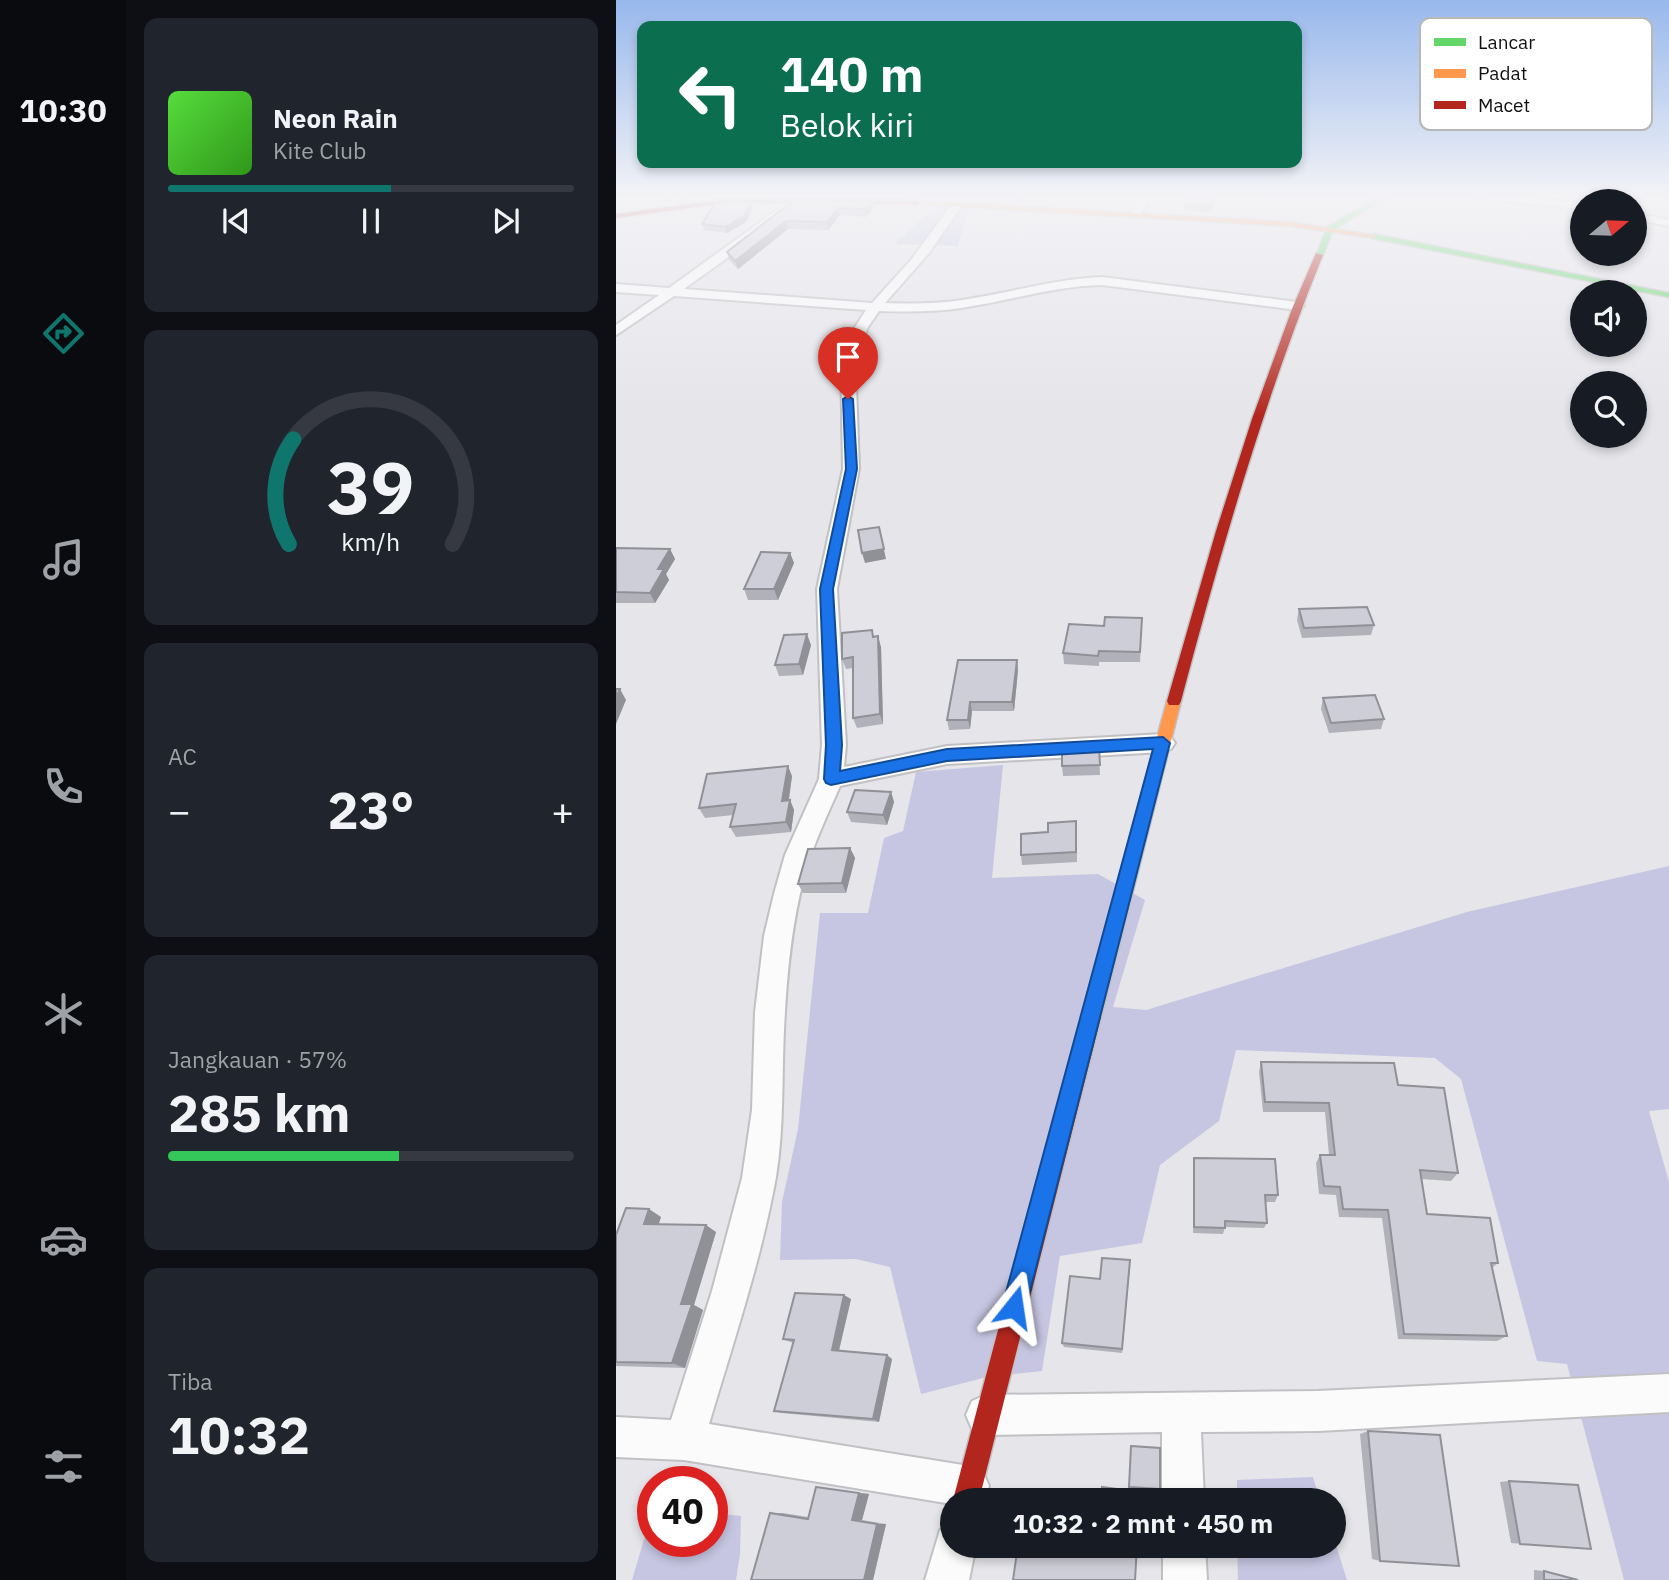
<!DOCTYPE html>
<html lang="id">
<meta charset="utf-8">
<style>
:root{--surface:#171b24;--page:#20242c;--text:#f1f3f6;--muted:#9ea1a6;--line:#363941;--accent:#0f766e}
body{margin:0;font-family:"IBM Plex Sans",sans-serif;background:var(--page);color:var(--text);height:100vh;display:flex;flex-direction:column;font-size:26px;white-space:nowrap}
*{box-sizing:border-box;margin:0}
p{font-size:23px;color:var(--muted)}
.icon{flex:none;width:38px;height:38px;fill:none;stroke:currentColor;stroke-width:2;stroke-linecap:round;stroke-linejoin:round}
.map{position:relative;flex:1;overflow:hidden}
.side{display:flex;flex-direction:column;gap:18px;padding:18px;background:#0d0f14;width:490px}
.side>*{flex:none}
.hud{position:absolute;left:21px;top:21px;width:665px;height:147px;border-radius:14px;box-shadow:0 4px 10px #0003;background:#0b6e4f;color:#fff;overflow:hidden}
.needle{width:46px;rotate:71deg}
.tools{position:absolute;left:954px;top:189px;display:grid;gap:14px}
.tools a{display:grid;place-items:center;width:77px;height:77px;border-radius:50%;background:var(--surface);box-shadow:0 4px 10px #0003;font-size:35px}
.speed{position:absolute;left:21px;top:1466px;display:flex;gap:14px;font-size:35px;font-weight:700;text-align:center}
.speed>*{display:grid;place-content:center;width:91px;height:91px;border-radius:50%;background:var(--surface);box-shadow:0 4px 10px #0003;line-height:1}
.speed .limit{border:10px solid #d22;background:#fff;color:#111}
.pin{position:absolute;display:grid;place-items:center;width:60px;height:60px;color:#fff;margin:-72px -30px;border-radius:50% 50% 50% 0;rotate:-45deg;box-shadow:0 0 7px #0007}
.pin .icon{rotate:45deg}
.me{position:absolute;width:77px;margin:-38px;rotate:15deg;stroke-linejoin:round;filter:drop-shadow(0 0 5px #0008)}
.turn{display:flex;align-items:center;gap:24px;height:147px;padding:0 28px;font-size:32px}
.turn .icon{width:91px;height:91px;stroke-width:2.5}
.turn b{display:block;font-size:49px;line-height:60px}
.big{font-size:52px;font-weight:700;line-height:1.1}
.side .widget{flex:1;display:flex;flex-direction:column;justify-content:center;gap:10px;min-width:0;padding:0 24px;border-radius:14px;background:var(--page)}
.side .dial{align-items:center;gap:0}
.dial svg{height:182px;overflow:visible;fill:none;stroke:var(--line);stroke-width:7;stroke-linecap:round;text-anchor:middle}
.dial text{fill:var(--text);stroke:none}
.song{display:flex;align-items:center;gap:21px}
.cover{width:84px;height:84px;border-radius:10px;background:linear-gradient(135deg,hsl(110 70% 55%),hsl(110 70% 35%))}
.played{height:7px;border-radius:4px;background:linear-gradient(90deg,var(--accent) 55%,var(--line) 55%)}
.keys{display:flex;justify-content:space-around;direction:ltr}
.heat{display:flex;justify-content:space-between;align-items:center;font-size:38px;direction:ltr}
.charge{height:10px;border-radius:5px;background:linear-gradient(90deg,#34c759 57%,var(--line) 0)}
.trip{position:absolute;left:324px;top:1488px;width:406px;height:70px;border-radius:35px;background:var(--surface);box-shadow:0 4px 10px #0003;font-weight:700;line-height:70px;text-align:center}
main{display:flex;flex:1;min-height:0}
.menu{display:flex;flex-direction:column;width:126px;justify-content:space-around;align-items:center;background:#090b0e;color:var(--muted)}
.menu .icon{width:49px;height:49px}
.menu .selected{color:var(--accent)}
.menu b{font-size:32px;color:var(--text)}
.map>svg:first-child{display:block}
.green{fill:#c7c6e2}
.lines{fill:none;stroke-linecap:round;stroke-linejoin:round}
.street-casing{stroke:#c1c1c4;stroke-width:4}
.fast-casing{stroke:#c1c1c4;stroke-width:3}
.slow-casing{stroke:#c1c1c4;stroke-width:3}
.jam-casing{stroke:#c1c1c4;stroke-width:3}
.street{fill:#fbfbfc;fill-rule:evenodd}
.fast{fill:#63d668;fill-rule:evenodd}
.slow{fill:#ff974d;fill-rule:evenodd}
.jam{fill:#b3261e;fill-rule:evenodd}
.wall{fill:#b1b1ba}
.shaded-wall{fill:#909097}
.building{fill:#ceced8;stroke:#909097;stroke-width:2}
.route{fill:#1a73e8;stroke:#114b97;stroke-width:2}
.key{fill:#fff;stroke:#b7b7b8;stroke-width:2}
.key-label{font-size:19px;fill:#101012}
</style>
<main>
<nav class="menu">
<b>10:30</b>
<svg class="icon selected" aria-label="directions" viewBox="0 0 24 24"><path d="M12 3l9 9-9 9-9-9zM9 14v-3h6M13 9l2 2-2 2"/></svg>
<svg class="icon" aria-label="music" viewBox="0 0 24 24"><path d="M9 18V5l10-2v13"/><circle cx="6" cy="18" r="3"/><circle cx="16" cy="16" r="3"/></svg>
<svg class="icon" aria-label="phone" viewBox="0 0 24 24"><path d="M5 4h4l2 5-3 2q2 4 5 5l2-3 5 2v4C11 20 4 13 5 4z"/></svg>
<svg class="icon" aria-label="climate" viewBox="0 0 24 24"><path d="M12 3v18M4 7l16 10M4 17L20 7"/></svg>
<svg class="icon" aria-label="car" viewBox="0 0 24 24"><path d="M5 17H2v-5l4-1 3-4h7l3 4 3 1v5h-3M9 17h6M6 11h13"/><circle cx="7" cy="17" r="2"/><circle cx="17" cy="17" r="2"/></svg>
<svg class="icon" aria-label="filters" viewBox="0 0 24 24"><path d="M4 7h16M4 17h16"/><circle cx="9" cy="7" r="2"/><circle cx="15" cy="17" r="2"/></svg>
</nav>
<section class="side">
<div class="widget">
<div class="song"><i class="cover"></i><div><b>Neon Rain</b><p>Kite Club</p></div></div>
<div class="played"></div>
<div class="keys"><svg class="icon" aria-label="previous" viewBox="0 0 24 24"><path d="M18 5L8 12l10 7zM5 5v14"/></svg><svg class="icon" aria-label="pause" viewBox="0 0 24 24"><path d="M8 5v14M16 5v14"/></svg><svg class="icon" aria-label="next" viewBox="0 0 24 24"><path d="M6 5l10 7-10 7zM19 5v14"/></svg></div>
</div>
<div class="widget dial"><svg viewBox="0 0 100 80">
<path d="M14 69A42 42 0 1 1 86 69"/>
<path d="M14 69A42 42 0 0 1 16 23" stroke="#0f766e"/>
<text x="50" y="56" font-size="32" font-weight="700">39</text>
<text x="50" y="72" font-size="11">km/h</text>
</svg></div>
<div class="widget"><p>AC</p>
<div class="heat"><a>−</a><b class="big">23°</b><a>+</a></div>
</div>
<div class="widget"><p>Jangkauan · 57%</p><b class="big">285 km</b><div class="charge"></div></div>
<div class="widget"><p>Tiba</p><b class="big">10:32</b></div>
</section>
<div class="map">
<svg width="1053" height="1580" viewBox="0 0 1053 1580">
<rect width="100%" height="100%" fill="#e5e5ea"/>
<path class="green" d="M323,204l30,2 -11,40 -64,-2z
M387,765l-11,113 106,-4 47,26 -32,107 33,3 321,-98 202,-46v243l-20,2 20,71v398h-45l-57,-216 -30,-3 -76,-282 -26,-21 -199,-8 -17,71 -59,44 -18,78 -82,13 -18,115 -55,6 -66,17 -31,-127 -34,-8 -76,1 2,-58 16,-73 22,-216h48l16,-75 19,-7 13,-59z
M697,1477l7,23h-83v-20z
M37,1509v33h59v-29l29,3 -1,38 -4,26h-104z
M718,1539l13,41h-109l-1,-35h97z"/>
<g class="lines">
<g class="street-casing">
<path id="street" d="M58,196h10l-8,13h-8l-1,-2z
M525,196h10l-12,21h-8l-2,-2z
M862,196h36l68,7v6l-99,-10z
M179,197l4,1v4l-58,46 -57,41 188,14 39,-43 42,-57 4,-1 5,3 -33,48 -44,50c26,1 51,1 77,-3 47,-7 92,-21 140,-23l195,25 7,4 -7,4 -195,-25c-48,1 -93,16 -141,23 -27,4 -54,4 -82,3l-11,16 -13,30 4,112 -22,120 9,156 -2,22 103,-21 216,-12 8,3 4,6 -4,6 -8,3 -216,12 -107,22c-10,23 -21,46 -29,69 -17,49 -23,106 -26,157 -4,56 0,110 -9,165 -15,84 -43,166 -67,247l260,42 14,6 6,14 -5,14h-32v4l-268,-44 -68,-3v-40l55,3 41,-129 30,-113 10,-68 3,-98 9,-76 10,-42 11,-39 34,-76 3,-34 -5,-156 26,-120 -2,-112 5,-16 20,-31 -192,-14 -58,39v-10l43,-30 -43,-3v-8l53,4z
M1018,213l35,7v6l-35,-7z
M1053,1374v38l-351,19 -117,1 3,68h-42v-68l-176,3 -14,-6 -6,-14 6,-14 14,-6 332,-4z
M336,1525v20h24l-7,35h-44l15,-50z
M547,1545h42l2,35h-44z"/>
</g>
<g class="fast-casing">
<path id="fast" d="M765,196h8l-56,34 -10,25 -7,2 11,-30z
M758,234l295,59v4l-298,-59z"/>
</g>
<g class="slow-casing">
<path id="slow" d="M301,201l372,21 89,14 -4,2 -85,-12 -374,-22z
M558,696l7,5 -80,316 -3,6 -7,3 -7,-3 -3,-6 86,-316z"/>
</g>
<g class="jam-casing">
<path id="jam" d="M117,198l184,3 3,2 -3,2 -184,-3 -117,16v-4z
M700,253l7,2c-59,145 -102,295 -142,446l-2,4h-10l-2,-4 49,-170 36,-112 40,-110z
M475,1008l7,3 3,6 -122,483h-26l128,-483 3,-6z"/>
</g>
<use href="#street" class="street"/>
<use href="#fast" class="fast"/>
<use href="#slow" class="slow"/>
<use href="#jam" class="jam"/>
</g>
<path class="wall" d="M567,196h34l-6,16 -26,-2v-5l2,-5h-4z
M178,200l78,2 1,7 -7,8 -26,-2 -12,15 -40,-1 -50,40 -9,-9 -2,-8z
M137,208l-7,14 -19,11 -23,-3 -2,-6z
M0,548l54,1 5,10 -9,15 3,6 -14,23h-39z
M174,553l4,10 -16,37h-30l-4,-11z
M683,609l75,16 -3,10 -69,3 -5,-18z
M526,618l-2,44h-41v4l-35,-2 -1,-11 41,-27z
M259,636l6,11 2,77 -26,4 -4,-10v-50l-7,1 -4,-10z
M195,645l-8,30 -24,1 -4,-11z
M401,660l1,10 -4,41h-42l-2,18 -21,1 -2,-10z
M707,698l61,21 -3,10 -52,4 -8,-24z
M483,748l1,27 -37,1 -1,-10z
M176,776l-3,24h1l4,10 -3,22 -55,5 -6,-10 3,-12 -28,3 -6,-10z
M275,792l3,10 -7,23 -36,-3 -4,-10z
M461,831v31l-55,3 -1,-10z
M234,848l5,10 -9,35h-43l-5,-9z
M645,1062l137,23 60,88 -7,8 -30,-2 6,35 71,49 -6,5 15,68 -10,5 -99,-2 -16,-121 -43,-1 -3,-22 -17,-1 -3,-31 4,-8h9l-4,-43h-62l-4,-40z
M578,1158l84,37 -3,7h-9l1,21 -3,5 -39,-1 -2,7 -30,-1z
M45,1217l-2,7 57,8 -22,73 9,5 -18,58 -69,-2v-131z
M514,1260l-8,93 -58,-6 -2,-4 38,-64z
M235,1299l-12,52 53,8 -13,63 -97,-9 -8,-2 19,-68 -10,-4z
M752,1431l12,130 -8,-2 -12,-125z
M893,1481l82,68 -80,-6 -11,-61z
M200,1487l53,7 -7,26 24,4 -13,56 -103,-67h13l25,4z
M918,1570l10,1 34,9h-44z"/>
<path class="shaded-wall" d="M599,196h2l-6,16v-6z
M135,202l2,6 -7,14 -19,11 -2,-6z
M256,202l1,7 -7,8 -2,-8z
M222,208l2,7 -12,15 -1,-8z
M170,221l2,8 -50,40 -3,-8z
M263,527l7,32 -21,4 -3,-10z
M54,549l5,10 -9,15 3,6 -14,23 -5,-10 8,-24z
M174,553l4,10 -16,37 -4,-11z
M191,634l4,11 -8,30 -4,-11z
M262,636l3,11 2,77 -3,-10z
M401,660l1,10 -4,41 -2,-9z
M4,689l6,11 -10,24v-26z
M354,702l2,9 -2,18 -2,-9z
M172,766l4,10 -5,35 -5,-10z
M275,792l3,10 -7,23 -4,-10z
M174,800l4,10 -3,22 -5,-10z
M234,848l5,10 -9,35 -4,-10z
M33,1209l12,8 -5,14 -12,-7z
M90,1225l10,7 -22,73 9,5 -18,58 -13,-5 9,-59z
M514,1260v6l-8,87v-4z
M228,1295l7,4 -13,55 -6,-4z
M271,1355l5,4 -13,63 -6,-3z
M243,1493l10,1 -7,26h-10z
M261,1524h9l-13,56h-9z"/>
<path class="building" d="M573,196h26l-4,10 -26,-1z
M178,200l78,2 -8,7 -26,-1 -11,14 -41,-1 -51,40 -8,-9z
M135,202l-7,14 -19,11 -23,-3 13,-20z
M263,527l5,22 -22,4 -4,-23z
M0,548l54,1 -12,20h6l-14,24 -34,-1z
M145,552l29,1 -16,36h-30z
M751,607l7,18 -70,3 -5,-19z
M489,617l37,1 -2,34 -41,-1 -1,5 -35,-3 6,-29 35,2z
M256,630l1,7 5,-1 2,78 -27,4v-61l-11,2v-26z
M191,634l-8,30 -24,1 9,-30z
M342,660h59l-5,42h-42l-2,18h-21z
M0,689h4l-4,9z
M759,695l9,24 -53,4 -8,-25z
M483,748l1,17 -38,1v-16z
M172,766l-6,35 8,-1 -4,22 -56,5 6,-23 -37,4 8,-34z
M239,790l36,2 -8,23 -36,-3z
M460,821v31l-55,3v-21l27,-2v-9z
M234,848l-8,35 -44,1 10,-35z
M645,1062l133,1 4,22 46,3 14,85 -38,-3 7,44 63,4 8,45h-7l16,73 -103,-2 -16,-124 -45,-1 -3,-22 -16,-1 -4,-31h15l-6,-52 -64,-1z
M578,1158l81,1 3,36h-13l2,28 -42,-2v7l-31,-1z
M10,1208l23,1 -5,15 62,1 -25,79h11l-20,59 -56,-1v-127z
M486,1258l28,2 -8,89 -60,-6 8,-67 30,3z
M179,1293l49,2 -12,55 55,5 -14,64 -99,-8 20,-71 -11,-1z
M752,1431l72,4 19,131 -79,-5z
M515,1446l29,2v41l-31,-2z
M893,1481l69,4 13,64 -71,-5z
M200,1487l43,6 -7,27 25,4 -13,56h-113l19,-67 38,6z
M486,1487l39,5 -1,8h-39z
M402,1545h119l-2,35h-122z
M928,1571l34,9h-34z"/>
<linearGradient id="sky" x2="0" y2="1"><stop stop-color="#98b8ec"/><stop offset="0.47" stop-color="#f3f3f6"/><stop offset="1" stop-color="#f3f3f6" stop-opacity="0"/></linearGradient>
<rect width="1053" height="417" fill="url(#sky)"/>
<path class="route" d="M232,396l5,3 4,70 -24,120 9,156 -2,26 107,-22 216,-12 7,6 -144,564 -3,9 -9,3 -8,-3 -4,-9 151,-558 -206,12 -116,24 -5,-2 -2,-4 2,-34 -6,-156 26,-120 -3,-70z"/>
<rect x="804" y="18" width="232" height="112" rx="10" class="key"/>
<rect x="818" y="38" width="32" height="8" fill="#63d668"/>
<rect x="818" y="69" width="32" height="9" fill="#ff974d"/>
<rect x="818" y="101" width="32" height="8" fill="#b3261e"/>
<g class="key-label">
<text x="862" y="49">Lancar</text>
<text x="862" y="80">Padat</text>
<text x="862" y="112">Macet</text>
</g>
</svg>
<div class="tools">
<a><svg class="needle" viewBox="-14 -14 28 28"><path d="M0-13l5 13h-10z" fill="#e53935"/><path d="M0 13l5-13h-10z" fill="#9ea1a6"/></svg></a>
<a><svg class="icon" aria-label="sound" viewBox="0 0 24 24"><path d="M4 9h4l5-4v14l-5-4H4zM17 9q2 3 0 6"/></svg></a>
<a><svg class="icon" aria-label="search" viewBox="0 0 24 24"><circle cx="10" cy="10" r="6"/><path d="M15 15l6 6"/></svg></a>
</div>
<div class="speed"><div class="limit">40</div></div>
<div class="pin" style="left:232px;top:399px;background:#d93025"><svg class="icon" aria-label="arrive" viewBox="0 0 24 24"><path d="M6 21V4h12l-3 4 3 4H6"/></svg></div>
<svg class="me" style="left:398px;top:1307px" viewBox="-20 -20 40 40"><path d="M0-17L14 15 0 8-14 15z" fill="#1a73e8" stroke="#fff" stroke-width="4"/></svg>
<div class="trip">10:32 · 2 mnt · 450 m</div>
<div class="hud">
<div class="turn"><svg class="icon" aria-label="left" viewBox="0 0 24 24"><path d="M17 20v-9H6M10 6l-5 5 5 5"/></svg><div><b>140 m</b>Belok kiri</div></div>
</div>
</div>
</main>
